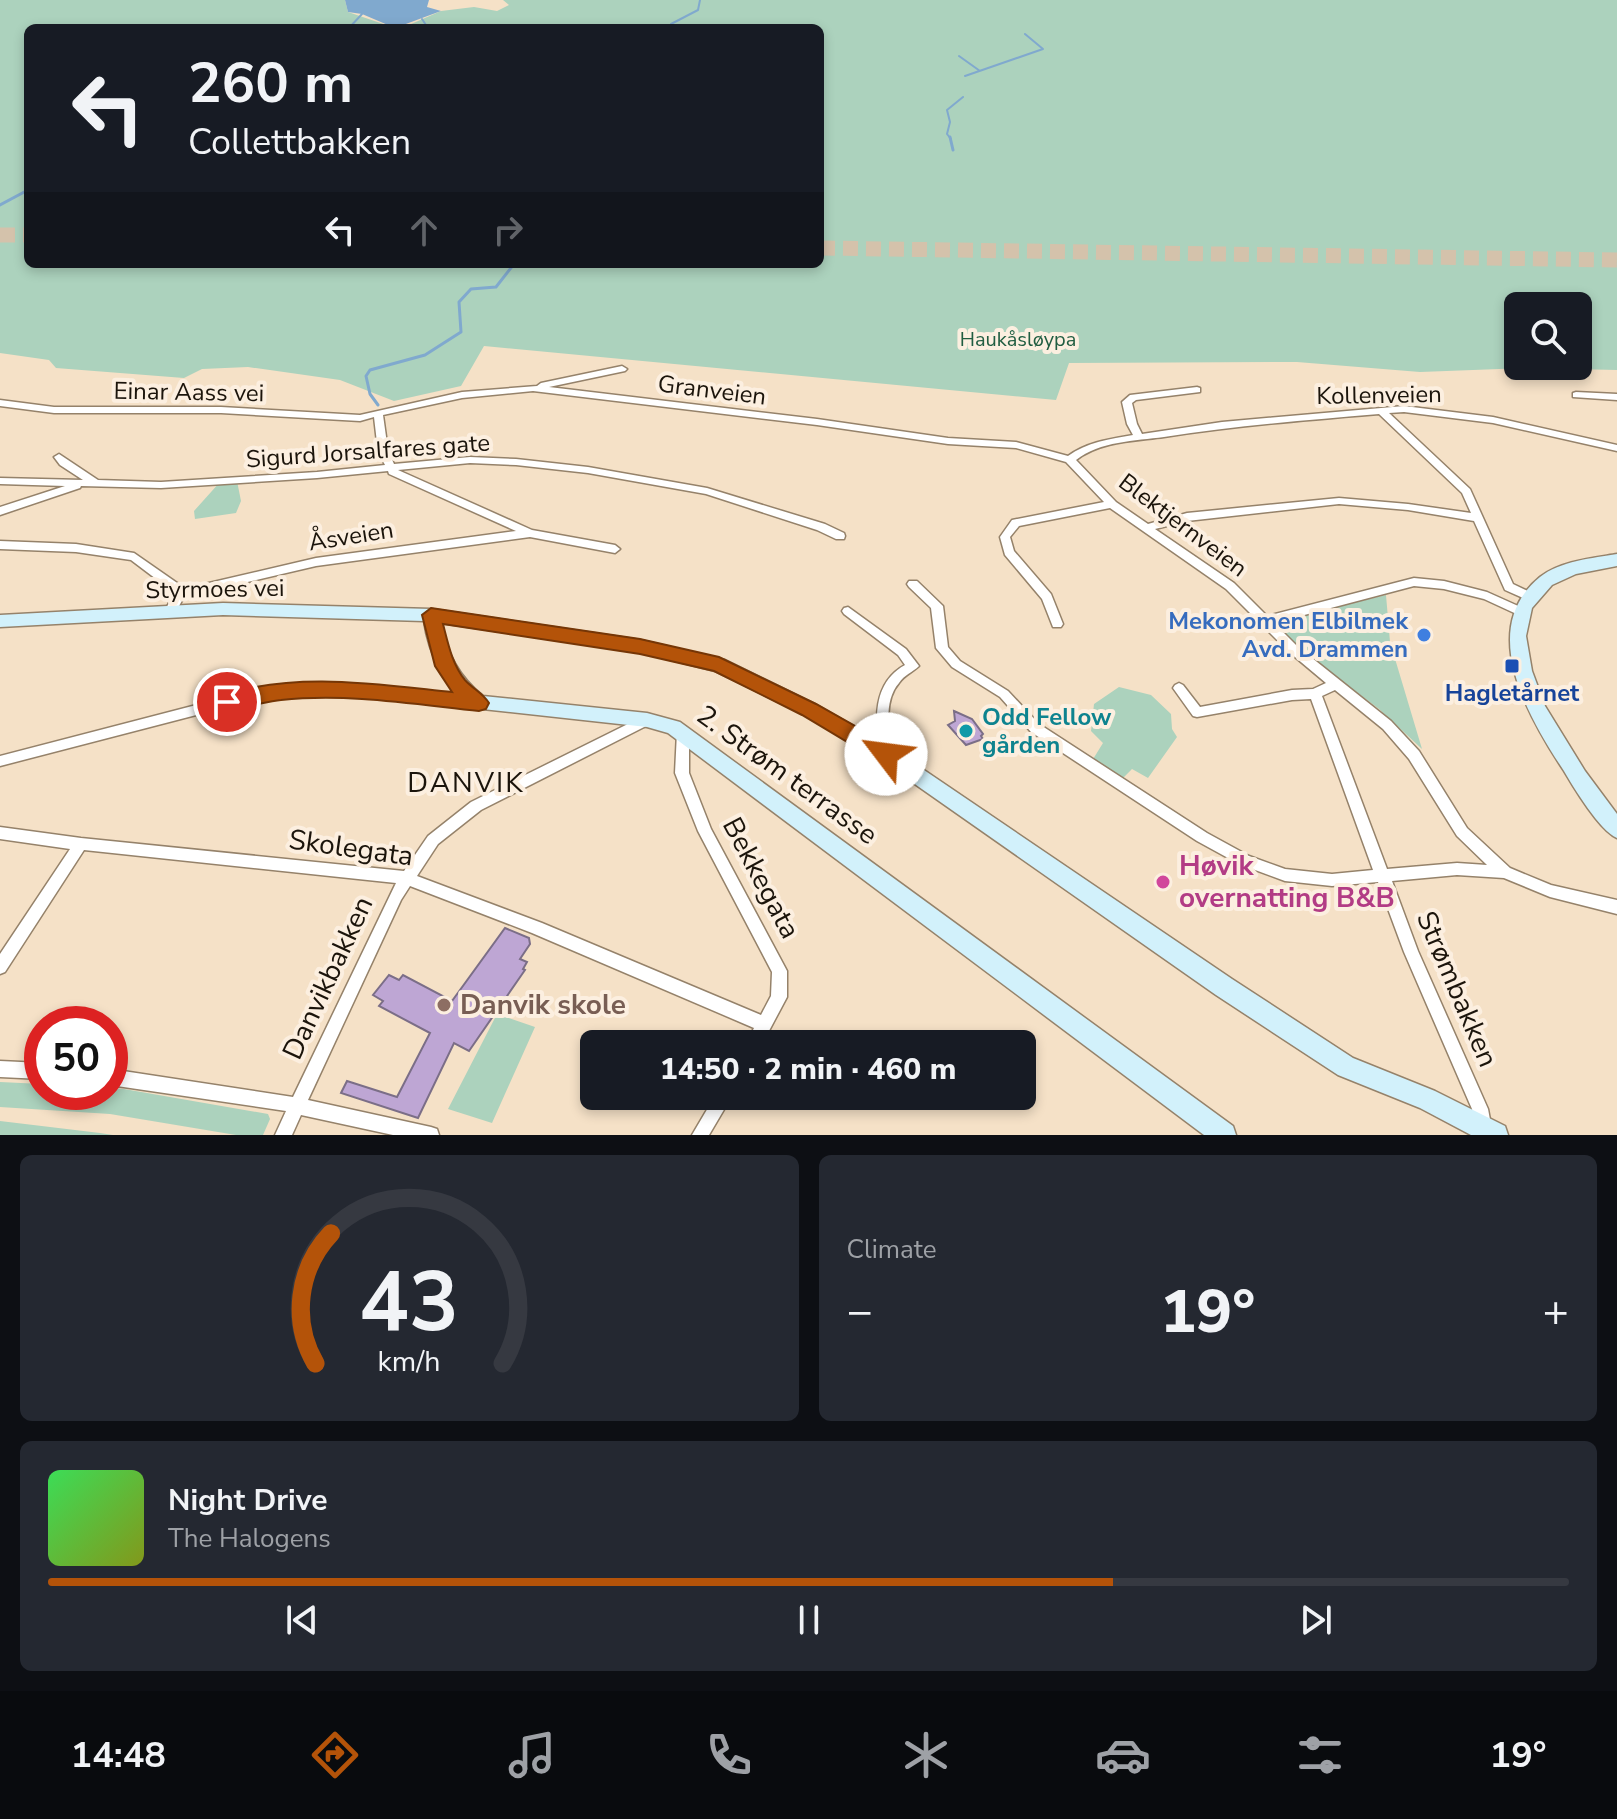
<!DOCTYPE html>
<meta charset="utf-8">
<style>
:root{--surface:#171b24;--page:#242831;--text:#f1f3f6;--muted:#9ea1a6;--line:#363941;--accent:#b45309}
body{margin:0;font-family:"Nunito Sans",sans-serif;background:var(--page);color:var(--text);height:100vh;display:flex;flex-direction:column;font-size:30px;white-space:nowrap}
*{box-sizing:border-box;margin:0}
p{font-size:26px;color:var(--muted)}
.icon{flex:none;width:44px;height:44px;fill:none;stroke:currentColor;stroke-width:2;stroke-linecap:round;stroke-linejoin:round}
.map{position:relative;height:1135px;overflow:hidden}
.side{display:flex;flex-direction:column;gap:20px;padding:20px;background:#0d0f14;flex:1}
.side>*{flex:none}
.banner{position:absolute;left:24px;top:24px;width:800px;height:244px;border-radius:12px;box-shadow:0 4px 12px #0003;background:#171b24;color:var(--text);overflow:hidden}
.controls{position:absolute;left:1504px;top:292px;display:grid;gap:16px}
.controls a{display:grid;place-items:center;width:88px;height:88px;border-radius:12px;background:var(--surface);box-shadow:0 4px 12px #0003;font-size:40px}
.speed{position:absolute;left:24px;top:1006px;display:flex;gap:16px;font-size:40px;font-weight:700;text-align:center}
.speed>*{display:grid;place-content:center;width:104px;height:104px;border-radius:50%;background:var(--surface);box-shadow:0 4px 12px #0003;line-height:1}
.speed .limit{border:12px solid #d22;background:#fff;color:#111}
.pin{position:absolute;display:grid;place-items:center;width:68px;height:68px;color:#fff;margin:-34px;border:4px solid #fff;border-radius:50%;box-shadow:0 2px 8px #0007}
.me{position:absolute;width:88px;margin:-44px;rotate:300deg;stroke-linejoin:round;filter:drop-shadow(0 0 6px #0008)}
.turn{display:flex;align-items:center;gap:28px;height:168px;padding:0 32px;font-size:36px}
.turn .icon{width:104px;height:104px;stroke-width:2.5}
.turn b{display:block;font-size:56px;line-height:68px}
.lanes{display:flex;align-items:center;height:76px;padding:0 32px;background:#0003;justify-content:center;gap:40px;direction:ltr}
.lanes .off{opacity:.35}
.big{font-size:60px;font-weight:800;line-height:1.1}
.side .card{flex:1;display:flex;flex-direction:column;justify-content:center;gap:12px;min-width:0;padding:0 28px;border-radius:12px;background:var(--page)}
.side .dial{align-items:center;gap:0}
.dial svg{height:208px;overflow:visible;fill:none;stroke:var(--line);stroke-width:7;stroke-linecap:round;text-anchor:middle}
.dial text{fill:var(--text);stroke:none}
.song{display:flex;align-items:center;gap:24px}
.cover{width:96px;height:96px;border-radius:12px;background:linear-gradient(135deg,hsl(130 70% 55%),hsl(70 70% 35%))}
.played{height:8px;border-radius:4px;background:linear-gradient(90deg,var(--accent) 70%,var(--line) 70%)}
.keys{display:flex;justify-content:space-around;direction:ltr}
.heat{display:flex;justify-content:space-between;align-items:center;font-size:44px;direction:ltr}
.side .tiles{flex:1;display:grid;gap:20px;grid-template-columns:1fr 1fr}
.card:last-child{grid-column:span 2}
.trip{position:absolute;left:580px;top:1030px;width:456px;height:80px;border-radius:12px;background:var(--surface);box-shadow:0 4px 12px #0003;font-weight:800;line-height:80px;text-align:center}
.dock{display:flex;height:128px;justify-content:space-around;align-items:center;background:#090b0e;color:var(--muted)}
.dock .icon{width:56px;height:56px}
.dock .on{color:var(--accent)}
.dock b{font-size:36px;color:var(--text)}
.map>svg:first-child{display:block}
.green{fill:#acd2bd;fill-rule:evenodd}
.water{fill:#80a9ce}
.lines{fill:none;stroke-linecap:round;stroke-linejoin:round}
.stream-far1{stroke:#80a9ce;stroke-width:2}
.stream{stroke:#80a9ce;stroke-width:3}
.building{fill:#bea6d4;stroke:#7b6e87;stroke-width:2}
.highway-tunnel{stroke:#d4c2ab;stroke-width:15;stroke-dasharray:15 8;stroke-linecap:butt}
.street-casing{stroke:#95826a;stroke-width:3}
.secondary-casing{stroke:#95826a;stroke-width:3}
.street{fill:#fff;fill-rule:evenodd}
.secondary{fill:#d2f1fb;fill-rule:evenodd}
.route{fill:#b45309;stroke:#753606;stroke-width:2}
.shop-dot{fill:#3f7fe0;stroke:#fcefe0;stroke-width:3}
.transit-dot{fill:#1a4fb4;stroke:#fcefe0;stroke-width:3}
.culture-dot{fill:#0f9aa8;stroke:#fcefe0;stroke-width:3}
.hotel-dot{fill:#d1479c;stroke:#fcefe0;stroke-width:3}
.education-dot{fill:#8d6e63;stroke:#fcefe0;stroke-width:3}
.labels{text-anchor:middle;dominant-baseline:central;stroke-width:8;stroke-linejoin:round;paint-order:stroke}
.far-park-label{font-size:20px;fill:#205d41;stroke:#fcefe0}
.street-label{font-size:24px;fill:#1b140b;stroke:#fcefe0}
.shop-label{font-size:24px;font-weight:bold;fill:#366cbe;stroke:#fcefe0;text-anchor:end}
.transit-label{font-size:24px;font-weight:bold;fill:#164399;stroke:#fcefe0}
.culture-label{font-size:24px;font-weight:bold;fill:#0d838f;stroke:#fcefe0;text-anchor:start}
.near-street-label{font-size:28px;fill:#1b140b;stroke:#fcefe0}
.quarter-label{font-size:28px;letter-spacing:2px;fill:#1b140b;stroke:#fcefe0}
.near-hotel-label{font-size:28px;font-weight:bold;fill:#b23c85;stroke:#fcefe0;text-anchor:start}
.near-education-label{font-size:28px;font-weight:bold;fill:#785e54;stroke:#fcefe0;text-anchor:start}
</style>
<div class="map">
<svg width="1617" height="1135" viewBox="0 0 1617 1135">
<rect width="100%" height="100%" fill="#f5e1c7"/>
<path class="green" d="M0,0h345l3,12 47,16h-367v236h792v-236h-418l39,-17 33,-4 23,4 12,-6 -6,-5h1114v370l-88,-2 -109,4 -123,-10 -228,1 -13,37 -572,-54 -23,40 -67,15 -54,-21 -92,-13 -46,2 -18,9 -128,-10 -7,-8 -49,-7zM1518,306h60v60h-60z
M237,481l4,20 -5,12 -41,6 -1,-8 26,-29z
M1386,595l4,47 32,107 -43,-40 -80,-60 -17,-19 1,-10 11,-3z
M1119,687l32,8 20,19 1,15 5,8 -29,41 -16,-9 -13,13 -29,-18 13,-21 -12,-12 3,-27z
M497,1014l38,13 -43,96 -44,-14z
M0,1082l42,2v8h68v-4l14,1 144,25 2,5 -7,16h-27l-126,-21 -110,-7z
M0,1121l100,12 13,2h-113z"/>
<path class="water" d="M345,0h84l-2,7 14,4 -46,17 -33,-14 -14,-2z"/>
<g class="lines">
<path class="stream-far1" d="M422,19l6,9
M349,28l13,-14
M674,28l-3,-4 27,-14 2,-10
M959,56l21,15
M965,76l78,-27 -18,-15
M951,139l-4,-5 3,-12 -3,-12 16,-13"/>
<path class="stream" d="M950,137l3,13
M0,205l28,-15
M378,405l-8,-11 -4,-18 4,-6 55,-15 36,-23 -2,-30 12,-13 25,-2 18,-23"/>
</g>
<path class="building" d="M954,711l18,8 11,15 -2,2 2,3 -17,6 -18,-20 7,-4z
M505,928l24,10 1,6 -10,15 7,3 -4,7 2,1 -56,81 -15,-8 -36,75 -77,-25 6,-12 50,16 33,-64 -51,-27 4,-5 -10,-6 16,-20 10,5 4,-5 49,26z"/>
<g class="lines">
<path class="highway-tunnel" d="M0,235h28
M820,248l797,12"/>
<g class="street-casing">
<path id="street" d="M622,366l5,3 -2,2 -76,16 268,32 131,19 68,4 52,14c19,-14 42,-17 65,-21l-6,-11 -5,-22 8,-7 67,-8 3,1v4l-64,8 -4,3 5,21 5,10 80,-12 182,-16 89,11 124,28v6l-124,-28 -89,-11 -15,1 81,76 43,95 21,10 2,3 -6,4 -25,-11 -31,-69 -66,-11 -69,-6 -152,17 -32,8 79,54 33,33 147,-38 30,3 43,11 40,18 2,3 -2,3 -4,1 -39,-18 -40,-10 -30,-3 -140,37 23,23 94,75 28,30 48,77 43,40 41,17 66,15v14l-67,-17 -46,-19 -47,-3 -65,6 26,70 70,158 3,16 -2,6 -6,2 -6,-2 -5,-22 -68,-157 -26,-70 -46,4 -47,-5 -46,-17 -42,-23 -166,-109 -31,-35 -48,-30 -16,-19 -5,-40 -22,-21 -2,-3 2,-3h8l26,25 5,41 12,14 48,30 31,33 168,109 42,23 36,13 47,5 41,-4 -62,-171 -19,1 -95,17 -4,-1 -20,-28 2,-3 4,-2 4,2 17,22 92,-17 21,-1 13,-6 -37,-31 -63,-63 -116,-81 -91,18 -9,11 4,14 37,43 12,30 -2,3h-8l-11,-28 -37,-44 -5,-18 12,-17 92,-18 -38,-40 -50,-14 -68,-4 -131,-19 -284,-34 -71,7 -79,17 5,36 6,13 76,-7 46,2 72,8 119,21 118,36 19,9 1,3 -1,3h-8l-19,-9 -111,-36 -118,-21 -72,-8 -46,-2 -72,7 134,60 83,15 5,4 -5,4 -85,-16 -214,29 -132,31 -10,18h-8l-2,-3 10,-18 -2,-3 -41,-31 -55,-8 -76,-3v-8l76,3 58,9 46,32 3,4 133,-31 200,-27 -127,-57 -1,-3 -71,7 -156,10 -80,-2 -1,2 -80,27v-8l65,-21 -65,-2v-6l83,2 -23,-15 -6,-8 5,-3 39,26 63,2 156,-10 68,-7 -7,-14 -4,-34 -14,4 -139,-8h-167l-54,-7v-6l54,7h167l139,8 102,-23 75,-6 4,-3zM1379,414l83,79 9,20 -63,-9 -69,-6 -152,15 -39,11 -32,-22 -40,-42c24,-19 59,-19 88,-23 71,-11 143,-17 215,-23zM1335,690l48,39 26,30 48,77 30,29 -30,-2 -70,6 -65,-173z
M1576,392l41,2v6l-44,-3v-4z
M848,607l58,42 13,17c-6,6 -15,9 -20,17 -16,18 -10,49 -7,71l-1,4 -5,1 -5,-1 -1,-4c-5,-33 -8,-71 25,-89l-7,-10 -54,-41 -2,-3 2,-3z
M307,684l54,2 117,12 4,2 2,3 -2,3 -4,2 -117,-12 -54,-2 -53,6 -254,66v-10l254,-66z
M646,715l4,1 2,4 -2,4 -169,86 -43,34 -21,32 125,47 219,92 10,-19 1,-24 -74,-141 -23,-58 2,-41 2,-4 4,-1 4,1 2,4v41l22,56 76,142v26l-25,47h-16l8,-16 -222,-95 -122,-47 -9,14 -93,200 123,27 6,2 2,6h-46l-92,-20 -9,20h-17l11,-24 -176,-26v-16l183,28 103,-214 -312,-33 -79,122 -5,2v-20l70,-105 -70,-10v-12l81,11 323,33 24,-35 43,-34z
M0,1061l42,2v16l-42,-2z
M715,1096h17l-23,39h-17z"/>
</g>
<g class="secondary-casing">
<path id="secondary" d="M1617,554v12l-41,8 -24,11 -20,23 -6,28 6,35 13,35 40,65 32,43v24c-17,-7 -43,-50 -53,-67 -35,-53 -88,-142 -24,-194 20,-16 53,-19 77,-23z
M223,603l208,6 209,31 85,20 90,44 78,45 339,230 121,79 82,33 70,35 3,9h-37l-51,-27 -82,-33 -122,-80 -337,-236 -76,-45 -88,-43 -75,-19 -199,-29c5,30 18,54 42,73l164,17 33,9 553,404 3,9h-32l-536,-402 -21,-6 -174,-19c-28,-23 -44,-52 -49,-87l-201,-6 -223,12v-12z"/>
</g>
<use href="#street" class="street"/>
<use href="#secondary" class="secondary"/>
</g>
<path class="route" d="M431,608l209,31 79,18 97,47 78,44 3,6 -3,7 -8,2 -7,-2 -77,-46 -88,-44 -74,-17 -197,-30c5,19 9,40 22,56 8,9 18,13 24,23l-3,6 -7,2c-66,-7 -132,-18 -198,-11 -16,1 -48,12 -61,8l-3,-6 3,-6c75,-25 155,-12 232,-4l-17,-26 -13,-51z"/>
<circle class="shop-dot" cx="1424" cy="635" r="8"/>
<rect class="transit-dot" x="1504" y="658" width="16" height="16" rx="4"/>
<circle class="culture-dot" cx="966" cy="731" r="8"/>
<circle class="hotel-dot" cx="1163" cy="882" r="8"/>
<circle class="education-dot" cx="444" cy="1005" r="8"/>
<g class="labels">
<g class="far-park-label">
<text x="1018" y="339">Haukåsløypa</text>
</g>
<g class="street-label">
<text transform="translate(712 390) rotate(7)">Granveien</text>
<text transform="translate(189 392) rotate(1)">Einar Aass vei</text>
<text transform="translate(1379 395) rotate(-1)">Kollenveien</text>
<text transform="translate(368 451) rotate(-4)">Sigurd Jorsalfares gate</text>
<text transform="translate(1183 525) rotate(37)">Blektjernveien</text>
<text transform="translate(351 536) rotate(-9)">Åsveien</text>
<text transform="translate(215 589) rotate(-1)">Styrmoes vei</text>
</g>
<g class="shop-label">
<text x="1408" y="621">Mekonomen Elbilmek<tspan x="1408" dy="28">Avd. Drammen</tspan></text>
</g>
<g class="transit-label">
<text x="1512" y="693">Hagletårnet</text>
</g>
<g class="culture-label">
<text x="982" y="717">Odd Fellow<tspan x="982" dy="28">gården</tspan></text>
</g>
<g class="near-street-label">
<text transform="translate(787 775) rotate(36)">2. Strøm terrasse</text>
<text transform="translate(351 848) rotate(8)">Skolegata</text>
<text transform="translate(761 878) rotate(62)">Bekkegata</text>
<text transform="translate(328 978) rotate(-65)">Danvikbakken</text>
<text transform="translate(1457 989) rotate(67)">Strømbakken</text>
</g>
<g class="quarter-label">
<text x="466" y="783">DANVIK</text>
</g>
<g class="near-hotel-label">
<text x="1179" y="866">Høvik<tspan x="1179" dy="32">overnatting B&amp;B</tspan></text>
</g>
<g class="near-education-label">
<text x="460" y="1005">Danvik skole</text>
</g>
</g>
</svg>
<div class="controls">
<a><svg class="icon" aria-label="search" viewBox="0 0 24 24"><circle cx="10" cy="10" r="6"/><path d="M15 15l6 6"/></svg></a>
</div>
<div class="speed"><div class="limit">50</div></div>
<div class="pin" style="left:227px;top:702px;background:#d93025"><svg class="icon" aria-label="arrive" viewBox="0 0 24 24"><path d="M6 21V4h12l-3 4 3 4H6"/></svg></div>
<svg class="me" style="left:886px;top:754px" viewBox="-20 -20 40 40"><circle r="19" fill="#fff"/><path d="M0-13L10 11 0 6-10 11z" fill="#b45309"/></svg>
<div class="trip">14:50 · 2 min · 460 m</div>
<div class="banner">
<div class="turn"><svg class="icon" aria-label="left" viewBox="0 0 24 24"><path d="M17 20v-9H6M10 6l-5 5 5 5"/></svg><div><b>260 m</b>Collettbakken</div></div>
<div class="lanes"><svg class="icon" aria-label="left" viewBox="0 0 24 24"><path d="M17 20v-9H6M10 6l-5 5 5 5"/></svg><svg class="icon off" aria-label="ahead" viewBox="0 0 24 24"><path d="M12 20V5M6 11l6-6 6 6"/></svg><svg class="icon off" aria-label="right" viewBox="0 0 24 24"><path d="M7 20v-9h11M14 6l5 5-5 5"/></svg></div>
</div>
</div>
<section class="side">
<div class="tiles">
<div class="card dial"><svg viewBox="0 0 100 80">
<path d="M14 69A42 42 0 1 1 86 69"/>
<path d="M14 69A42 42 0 0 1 20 19" stroke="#b45309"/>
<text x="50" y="56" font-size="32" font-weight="700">43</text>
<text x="50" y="72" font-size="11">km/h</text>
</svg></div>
<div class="card"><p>Climate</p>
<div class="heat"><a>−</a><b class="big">19°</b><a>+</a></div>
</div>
<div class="card">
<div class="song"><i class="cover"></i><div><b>Night Drive</b><p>The Halogens</p></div></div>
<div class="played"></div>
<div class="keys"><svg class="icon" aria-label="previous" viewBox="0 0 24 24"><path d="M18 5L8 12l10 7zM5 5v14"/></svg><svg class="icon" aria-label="pause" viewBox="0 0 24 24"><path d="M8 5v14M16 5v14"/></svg><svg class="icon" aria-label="next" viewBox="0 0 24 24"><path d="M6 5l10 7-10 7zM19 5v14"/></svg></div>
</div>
</div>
</section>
<nav class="dock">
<b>14:48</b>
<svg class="icon on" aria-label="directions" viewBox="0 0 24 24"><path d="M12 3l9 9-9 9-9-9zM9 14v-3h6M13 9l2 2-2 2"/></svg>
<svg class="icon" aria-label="music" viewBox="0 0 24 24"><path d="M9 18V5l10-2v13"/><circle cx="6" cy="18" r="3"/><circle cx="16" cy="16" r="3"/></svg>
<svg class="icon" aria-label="phone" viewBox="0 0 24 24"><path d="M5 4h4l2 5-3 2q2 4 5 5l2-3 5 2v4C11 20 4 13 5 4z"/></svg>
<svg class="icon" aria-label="climate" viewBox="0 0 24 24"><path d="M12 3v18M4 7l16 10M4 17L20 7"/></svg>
<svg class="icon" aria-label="car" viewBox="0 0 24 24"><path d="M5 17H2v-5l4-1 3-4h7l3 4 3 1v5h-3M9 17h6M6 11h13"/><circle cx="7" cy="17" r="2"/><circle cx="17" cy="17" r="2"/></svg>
<svg class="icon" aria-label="filters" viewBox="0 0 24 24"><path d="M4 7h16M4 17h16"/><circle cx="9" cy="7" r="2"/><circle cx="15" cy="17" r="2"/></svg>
<b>19°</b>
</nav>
